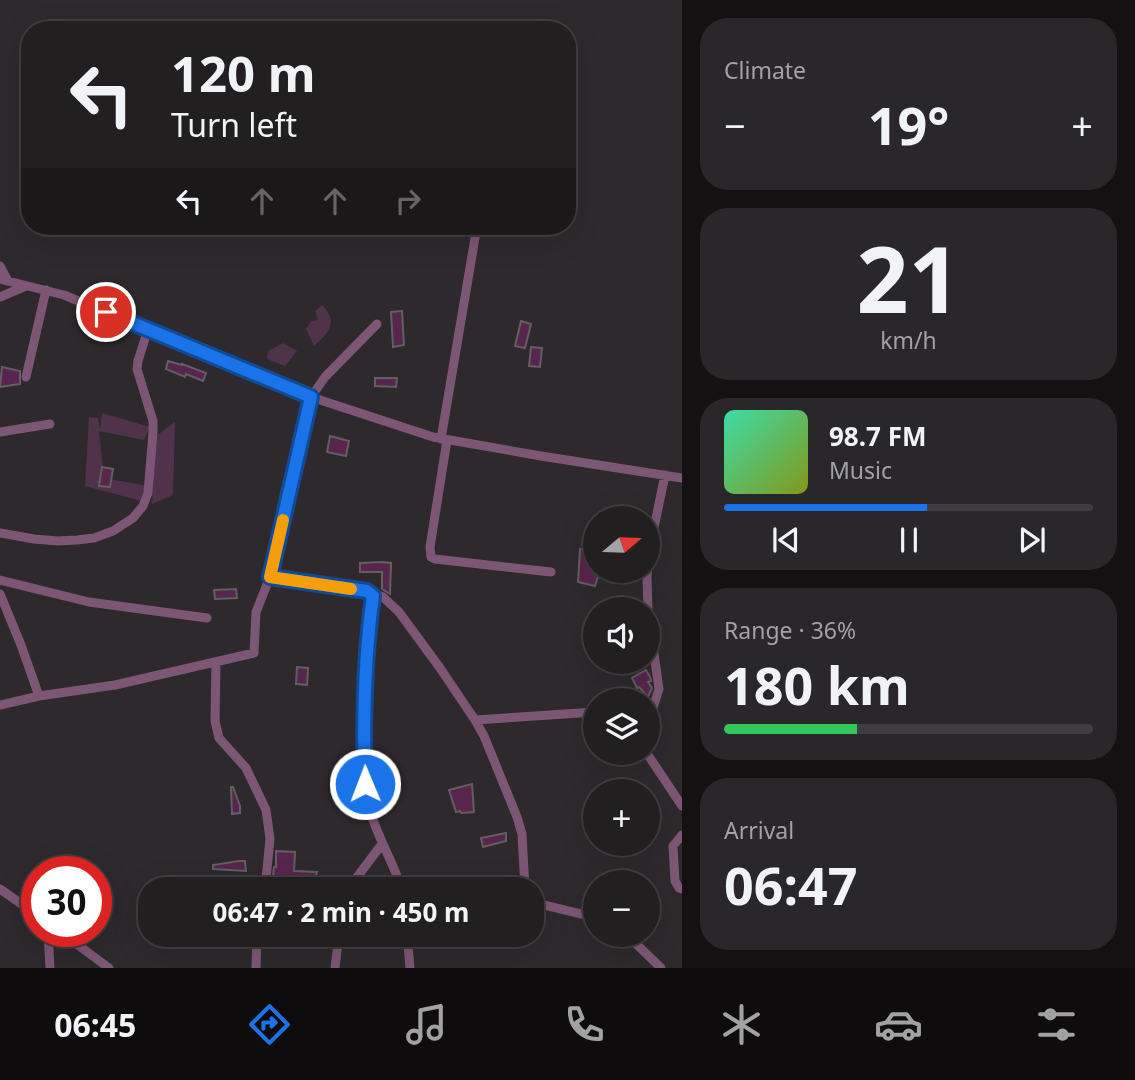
<!DOCTYPE html>
<meta charset="utf-8">
<style>
:root{--surface:#221f21;--page:#2a272a;--text:#f1f3f6;--muted:#a2a2a5;--line:#3f3d3f;--accent:#1a73e8}
body{margin:0;font-family:"Noto Sans",sans-serif;background:var(--page);color:var(--text);height:100vh;display:flex;flex-direction:column;font-size:26px;white-space:nowrap}
*{box-sizing:border-box;margin:0}
p{font-size:23px;color:var(--muted)}
.icon{flex:none;width:38px;height:38px;fill:none;stroke:currentColor;stroke-width:2;stroke-linecap:round;stroke-linejoin:round}
.map{position:relative;flex:1;overflow:hidden}
.side{display:flex;flex-direction:column;gap:18px;padding:18px;background:#131112;width:453px}
.side>*{flex:none}
.hud{position:absolute;left:21px;top:21px;width:555px;height:214px;border-radius:28px;box-shadow:0 7px 28px #0002,0 0 0 2px var(--line);background:#221f21;color:var(--text);overflow:hidden}
.needle{width:46px;rotate:71deg}
.fabs{position:absolute;left:583px;top:506px;display:grid;gap:14px}
.fabs a{display:grid;place-items:center;width:77px;height:77px;border-radius:50%;background:var(--surface);box-shadow:0 7px 28px #0002,0 0 0 2px var(--line);font-size:35px}
.speed{position:absolute;left:21px;top:856px;display:flex;gap:14px;font-size:35px;font-weight:700;text-align:center}
.speed>*{display:grid;place-content:center;width:91px;height:91px;border-radius:50%;background:var(--surface);box-shadow:0 7px 28px #0002,0 0 0 2px var(--line);line-height:1}
.speed .limit{border:10px solid #d22;background:#fff;color:#111}
.pin{position:absolute;display:grid;place-items:center;width:60px;height:60px;color:#fff;margin:-30px;border:4px solid #fff;border-radius:50%;box-shadow:0 2px 7px #0007}
.me{position:absolute;width:77px;margin:-38px;rotate:359deg;stroke-linejoin:round;filter:drop-shadow(0 0 5px #0008)}
.turn{display:flex;align-items:center;gap:24px;height:147px;padding:0 35px;font-size:32px}
.turn .icon{width:91px;height:91px;stroke-width:2.5}
.turn b{display:block;font-size:49px;line-height:60px}
.lanes{display:flex;align-items:center;height:66px;padding:0 35px;background:#0003;justify-content:center;gap:35px;direction:ltr}
.lanes .off{opacity:.35}
.big{font-size:52px;font-weight:700;line-height:1.1}
.side .widget{flex:1;display:flex;flex-direction:column;justify-content:center;gap:10px;min-width:0;padding:0 24px;border-radius:28px;background:var(--page)}
.side .dial{align-items:center;gap:0}
.dial b{font-size:91px;line-height:1}
.song{display:flex;align-items:center;gap:21px}
.cover{width:84px;height:84px;border-radius:10px;background:linear-gradient(135deg,hsl(160 70% 55%),hsl(70 70% 35%))}
.played{height:7px;border-radius:4px;background:linear-gradient(90deg,var(--accent) 55%,var(--line) 55%)}
.keys{display:flex;justify-content:space-around;direction:ltr}
.heat{display:flex;justify-content:space-between;align-items:center;font-size:38px;direction:ltr}
.charge{height:10px;border-radius:5px;background:linear-gradient(90deg,#34c759 36%,var(--line) 0)}
.trip{position:absolute;left:138px;top:877px;width:406px;height:70px;border-radius:28px;background:var(--surface);box-shadow:0 7px 28px #0002,0 0 0 2px var(--line);font-weight:700;line-height:70px;text-align:center}
.tabs{display:flex;height:112px;justify-content:space-around;align-items:center;background:#0e0c0d;color:var(--muted)}
.tabs .icon{width:49px;height:49px}
.tabs .active{color:var(--accent)}
.tabs b{font-size:32px;color:var(--text)}
main{display:flex;flex:1;min-height:0}
.map>svg:first-child{display:block}
.green{fill:#51324b}
.building{fill:#58254f;stroke:#635e61;stroke-width:2}
.lines{fill:none;stroke-linecap:round;stroke-linejoin:round}
.street{stroke:#7e5675;stroke-width:9}
.route-casing{stroke:#114b97;stroke-width:18}
.route{stroke:#1a73e8;stroke-width:12}
.slow{stroke:#f59e0b;stroke-width:12}
</style>
<main>
<div class="map">
<svg width="682" height="968" viewBox="0 0 682 968">
<rect width="100%" height="100%" fill="#2d292c"/>
<path class="green" d="M322,305c17,17 7,28 -8,41l-8,-17 5,-8 7,-1 -3,-9z
M283,343l14,8 -12,15 -18,-7 1,-8z
M102,413l48,14 -6,13 -45,-9 5,47 44,8 -3,16 -60,-16 4,-69 9,1 2,12z
M175,422l-2,73 -21,9 4,-68z"/>
<path class="building" d="M402,311l2,34 -11,2 -2,-35z
M521,321l10,3 -6,24 -10,-2z
M531,347l11,1 -2,19 -11,-1z
M168,361l14,4v-1l24,9 -3,8 -17,-7 -1,3 -19,-8z
M2,367l18,4v13l-20,3z
M375,378h22l-1,9 -21,-1z
M330,436l19,5 -3,15 -19,-4z
M102,467l11,2 -3,18 -11,-1z
M580,549l15,2v19h5l-5,16 -17,-4z
M382,562l9,1 -1,31 -8,-5v-17h-22v-9z
M236,589l1,9 -22,1 -1,-9z
M297,667l11,1 -1,17 -11,-1z
M646,670l4,7 1,4 -3,1 4,6 -4,9 -9,-10 -2,1 -5,-10z
M472,784l2,28 -13,1 -1,-2 -4,1 -7,-22z
M231,787h2l7,19v7l-8,1z
M506,833v8l-23,6 -2,-9z
M276,851l19,1 -1,19 23,1 -1,5 16,1 -1,11h-49l1,-12 -10,-1 1,-9h2z
M239,861h6l1,10 -33,-2v-4z"/>
<g class="lines">
<path class="street" d="M0,266l8,15
M0,279l64,16 247,102 122,40 108,19 141,22
M0,297l26,-11
M26,377l20,-87
M0,432l50,-8
M441,439l36,-213
M447,440l-17,107 1,10 4,2 116,13
M0,533l34,6 24,2 19,-1 17,-2 19,-7 20,-13 10,-12 5,-13 5,-61v-11l-16,-52 1,-8 10,-32
M270,577l97,14 16,6 16,15 41,56 35,52 9,16 33,81 5,17 3,55
M0,580l89,22 118,16
M370,593l3,3c-8,53 -10,107 -9,161 1,15 -1,32 4,48 8,29 24,55 34,84
M0,594l21,51 18,51
M216,662l-1,59 4,17 27,30 20,42 4,29 -5,50
M0,705l39,-9 76,-11 139,-32 2,-41 14,-35 41,-180 14,-20 52,-53
M648,711l5,-3 6,-19 -11,-78 -1,-35 4,-34 14,-67
M475,720l120,-8
M646,752l36,54
M682,835l-9,11 2,35 4,7 3,1
M0,889l37,26
M348,889l34,-45
M532,902l54,13 9,4
M48,931l2,37
M59,931l50,37
M407,934l3,34
M626,934l35,34
M256,968l1,-34
M335,968l4,-34"/>
</g>
<g class="lines">
<g class="route-casing">
<path id="route" d="M106,312l205,85 -41,180 97,14 6,5c-9,63 -10,125 -8,188"/>
</g>
<use href="#route" class="route"/>
<path class="slow" d="M283,520l-13,57 81,12"/>
</g>
</svg>
<div class="fabs">
<a><svg class="needle" viewBox="-14 -14 28 28"><path d="M0-13l5 13h-10z" fill="#e53935"/><path d="M0 13l5-13h-10z" fill="#a2a2a5"/></svg></a>
<a><svg class="icon" aria-label="sound" viewBox="0 0 24 24"><path d="M4 9h4l5-4v14l-5-4H4zM17 9q2 3 0 6"/></svg></a>
<a><svg class="icon" aria-label="layers" viewBox="0 0 24 24"><path d="M12 4l9 5-9 5-9-5zM3 14l9 5 9-5"/></svg></a>
<a>+</a>
<a>−</a>
</div>
<div class="speed"><div class="limit">30</div></div>
<div class="pin" style="left:106px;top:312px;background:#d93025"><svg class="icon" aria-label="arrive" viewBox="0 0 24 24"><path d="M6 21V4h12l-3 4 3 4H6"/></svg></div>
<svg class="me" style="left:365px;top:784px" viewBox="-20 -20 40 40"><circle r="17" fill="#1a73e8" stroke="#fff" stroke-width="3"/><path d="M0-11L8 9 0 5-8 9z" fill="#fff"/></svg>
<div class="trip">06:47 · 2 min · 450 m</div>
<div class="hud">
<div class="turn"><svg class="icon" aria-label="left" viewBox="0 0 24 24"><path d="M17 20v-9H6M10 6l-5 5 5 5"/></svg><div><b>120 m</b>Turn left</div></div>
<div class="lanes"><svg class="icon" aria-label="left" viewBox="0 0 24 24"><path d="M17 20v-9H6M10 6l-5 5 5 5"/></svg><svg class="icon off" aria-label="ahead" viewBox="0 0 24 24"><path d="M12 20V5M6 11l6-6 6 6"/></svg><svg class="icon off" aria-label="ahead" viewBox="0 0 24 24"><path d="M12 20V5M6 11l6-6 6 6"/></svg><svg class="icon off" aria-label="right" viewBox="0 0 24 24"><path d="M7 20v-9h11M14 6l5 5-5 5"/></svg></div>
</div>
</div>
<section class="side">
<div class="widget"><p>Climate</p>
<div class="heat"><a>−</a><b class="big">19°</b><a>+</a></div>
</div>
<div class="widget dial"><b>21</b><p>km/h</p></div>
<div class="widget">
<div class="song"><i class="cover"></i><div><b>98.7 FM</b><p>Music</p></div></div>
<div class="played"></div>
<div class="keys"><svg class="icon" aria-label="previous" viewBox="0 0 24 24"><path d="M18 5L8 12l10 7zM5 5v14"/></svg><svg class="icon" aria-label="pause" viewBox="0 0 24 24"><path d="M8 5v14M16 5v14"/></svg><svg class="icon" aria-label="next" viewBox="0 0 24 24"><path d="M6 5l10 7-10 7zM19 5v14"/></svg></div>
</div>
<div class="widget"><p>Range · 36%</p><b class="big">180 km</b><div class="charge"></div></div>
<div class="widget"><p>Arrival</p><b class="big">06:47</b></div>
</section>
</main>
<nav class="tabs">
<b>06:45</b>
<svg class="icon active" aria-label="directions" viewBox="0 0 24 24"><path d="M12 3l9 9-9 9-9-9zM9 14v-3h6M13 9l2 2-2 2"/></svg>
<svg class="icon" aria-label="music" viewBox="0 0 24 24"><path d="M9 18V5l10-2v13"/><circle cx="6" cy="18" r="3"/><circle cx="16" cy="16" r="3"/></svg>
<svg class="icon" aria-label="phone" viewBox="0 0 24 24"><path d="M5 4h4l2 5-3 2q2 4 5 5l2-3 5 2v4C11 20 4 13 5 4z"/></svg>
<svg class="icon" aria-label="climate" viewBox="0 0 24 24"><path d="M12 3v18M4 7l16 10M4 17L20 7"/></svg>
<svg class="icon" aria-label="car" viewBox="0 0 24 24"><path d="M5 17H2v-5l4-1 3-4h7l3 4 3 1v5h-3M9 17h6M6 11h13"/><circle cx="7" cy="17" r="2"/><circle cx="17" cy="17" r="2"/></svg>
<svg class="icon" aria-label="filters" viewBox="0 0 24 24"><path d="M4 7h16M4 17h16"/><circle cx="9" cy="7" r="2"/><circle cx="15" cy="17" r="2"/></svg>
</nav>
